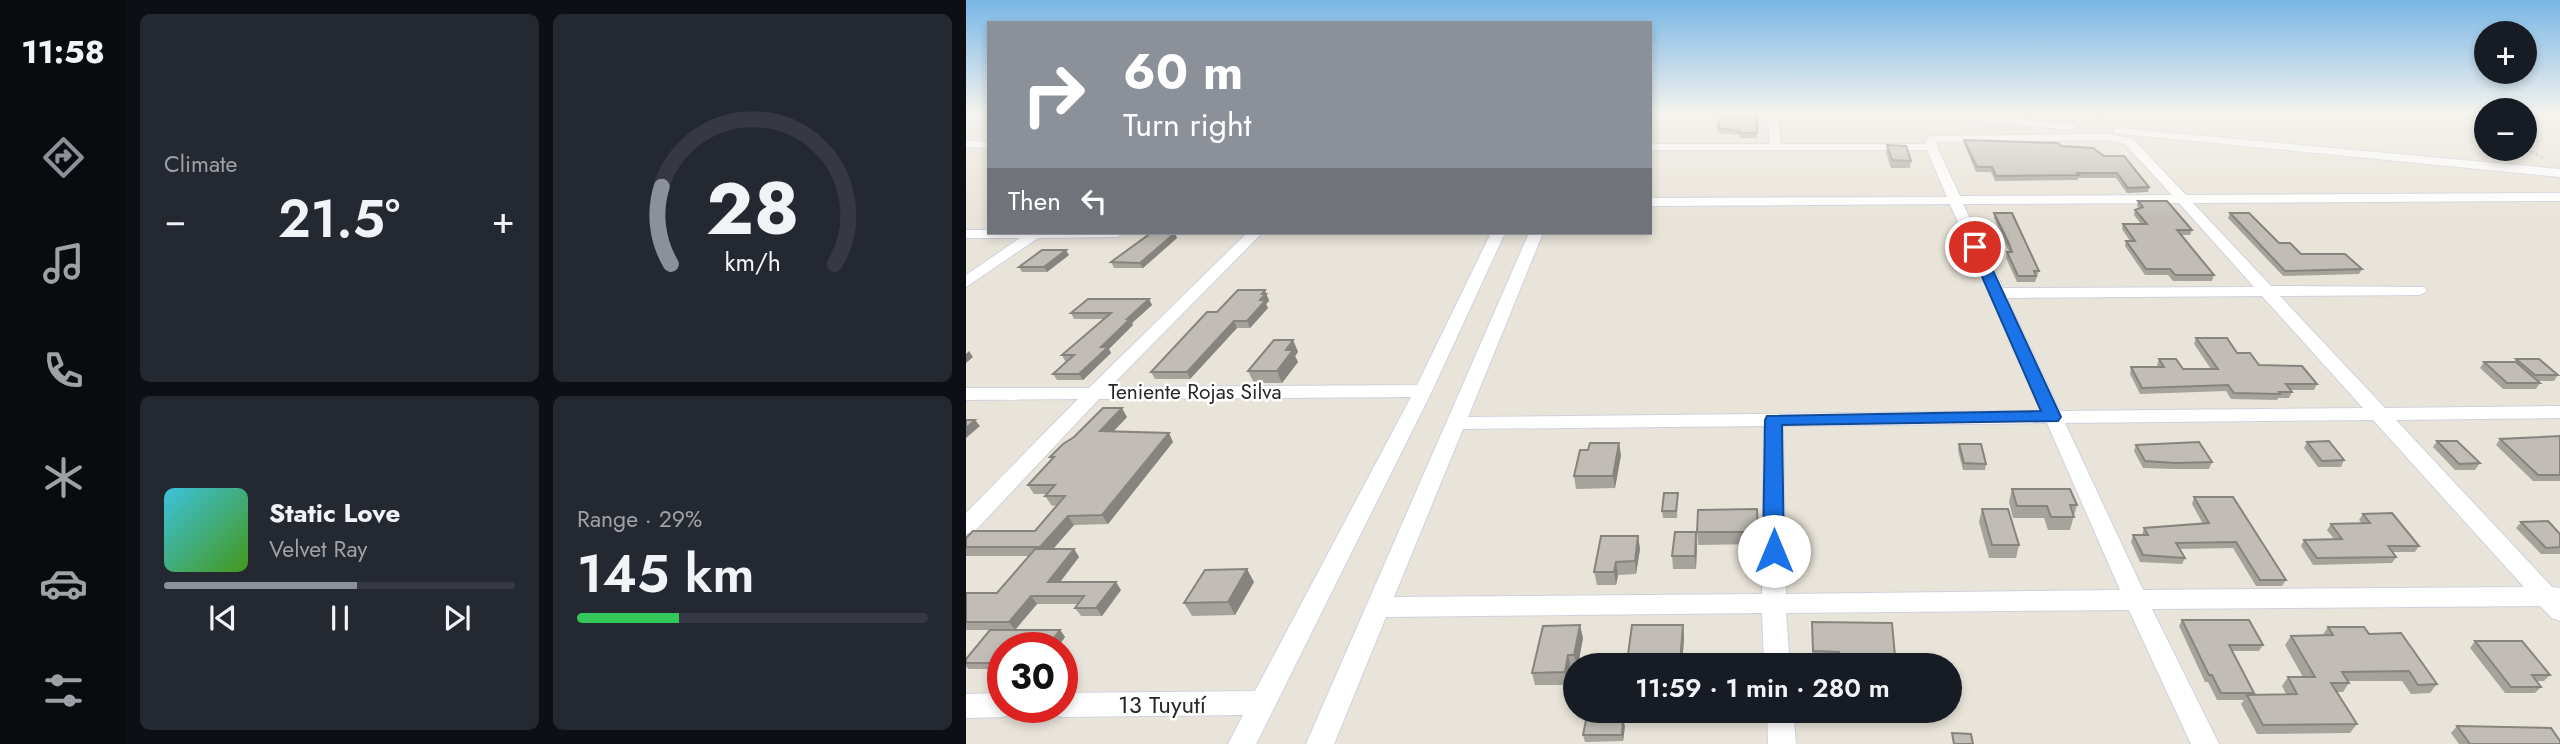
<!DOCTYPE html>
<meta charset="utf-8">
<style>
:root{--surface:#171b24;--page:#242831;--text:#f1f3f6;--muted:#9ea1a6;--line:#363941;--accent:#8c9099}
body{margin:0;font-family:Jost,sans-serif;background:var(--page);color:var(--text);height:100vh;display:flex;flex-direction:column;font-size:26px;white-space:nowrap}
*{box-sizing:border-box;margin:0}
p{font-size:23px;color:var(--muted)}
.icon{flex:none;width:38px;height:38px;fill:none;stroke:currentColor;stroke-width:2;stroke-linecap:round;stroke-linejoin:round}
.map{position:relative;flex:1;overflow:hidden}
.sheet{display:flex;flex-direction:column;gap:14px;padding:14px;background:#0d0f14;width:840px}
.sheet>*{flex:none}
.top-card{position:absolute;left:21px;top:21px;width:665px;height:214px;border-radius:0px;box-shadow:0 4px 10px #0003;background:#8c9099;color:#fff;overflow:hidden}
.buttons{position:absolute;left:1508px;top:21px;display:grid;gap:14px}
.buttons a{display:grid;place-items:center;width:63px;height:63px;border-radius:50%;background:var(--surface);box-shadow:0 4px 10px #0003;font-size:35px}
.speed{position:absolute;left:21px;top:632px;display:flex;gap:14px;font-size:35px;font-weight:700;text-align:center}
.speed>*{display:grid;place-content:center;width:91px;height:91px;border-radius:50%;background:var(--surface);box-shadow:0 4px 10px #0003;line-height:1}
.speed .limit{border:10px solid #d22;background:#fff;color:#111}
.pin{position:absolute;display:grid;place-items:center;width:60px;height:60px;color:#fff;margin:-30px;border:4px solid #fff;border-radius:50%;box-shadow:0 2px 7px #0007}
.me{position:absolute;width:77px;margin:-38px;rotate:0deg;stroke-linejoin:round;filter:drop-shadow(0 0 5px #0008)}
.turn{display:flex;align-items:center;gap:24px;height:147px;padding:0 21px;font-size:32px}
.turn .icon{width:91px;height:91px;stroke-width:2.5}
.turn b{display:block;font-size:49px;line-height:60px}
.then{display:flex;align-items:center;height:66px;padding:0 21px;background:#0003;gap:14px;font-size:26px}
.big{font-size:52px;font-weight:600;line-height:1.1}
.sheet .card{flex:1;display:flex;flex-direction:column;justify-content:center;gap:10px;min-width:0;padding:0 24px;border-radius:10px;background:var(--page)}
.sheet .dial{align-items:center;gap:0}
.dial svg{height:182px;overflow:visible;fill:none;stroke:var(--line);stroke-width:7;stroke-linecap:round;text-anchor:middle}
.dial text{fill:var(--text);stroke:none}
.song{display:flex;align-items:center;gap:21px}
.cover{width:84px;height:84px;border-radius:10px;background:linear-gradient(135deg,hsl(190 70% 55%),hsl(100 70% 35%))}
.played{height:7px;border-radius:4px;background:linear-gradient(90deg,var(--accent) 55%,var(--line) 55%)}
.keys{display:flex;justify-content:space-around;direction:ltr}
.heat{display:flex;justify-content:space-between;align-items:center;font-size:38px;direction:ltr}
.charge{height:10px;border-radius:5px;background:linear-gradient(90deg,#34c759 29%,var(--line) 0)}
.sheet .tiles{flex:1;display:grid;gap:14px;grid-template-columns:repeat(2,1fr)}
.trip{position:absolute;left:597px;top:653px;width:399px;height:70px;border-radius:35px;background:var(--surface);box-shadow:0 4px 10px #0003;font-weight:600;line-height:70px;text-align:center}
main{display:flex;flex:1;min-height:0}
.tabs{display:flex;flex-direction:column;width:126px;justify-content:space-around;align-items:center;background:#090b0e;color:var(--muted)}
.tabs .icon{width:49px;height:49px}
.tabs .active{color:var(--accent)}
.tabs b{font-size:32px;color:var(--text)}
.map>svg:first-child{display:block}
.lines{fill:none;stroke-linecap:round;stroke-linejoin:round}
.minor-casing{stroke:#cfd1df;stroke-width:2}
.path{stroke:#c3c3c3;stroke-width:2.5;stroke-dasharray:3.5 2.5;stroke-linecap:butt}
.minor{fill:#fff;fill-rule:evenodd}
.wall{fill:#a6a39d}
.shaded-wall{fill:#87847f}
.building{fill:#c1bdb6;stroke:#87847f;stroke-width:2}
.route{fill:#1a73e8;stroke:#114b97;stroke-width:2}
.labels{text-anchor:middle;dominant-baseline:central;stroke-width:5;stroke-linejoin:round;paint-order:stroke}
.street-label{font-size:21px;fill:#272727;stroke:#fff}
.near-street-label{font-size:24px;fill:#272727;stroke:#fff}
</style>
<main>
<nav class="tabs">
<b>11:58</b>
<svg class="icon active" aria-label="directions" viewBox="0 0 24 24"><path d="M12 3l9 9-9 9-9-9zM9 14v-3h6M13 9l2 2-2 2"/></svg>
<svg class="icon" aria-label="music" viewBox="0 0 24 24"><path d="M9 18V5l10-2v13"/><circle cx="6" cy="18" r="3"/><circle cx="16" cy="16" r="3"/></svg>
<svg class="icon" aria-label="phone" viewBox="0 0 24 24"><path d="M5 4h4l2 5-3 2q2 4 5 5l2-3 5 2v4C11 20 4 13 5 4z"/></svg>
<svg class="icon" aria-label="climate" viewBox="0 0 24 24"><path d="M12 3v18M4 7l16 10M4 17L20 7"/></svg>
<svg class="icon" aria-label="car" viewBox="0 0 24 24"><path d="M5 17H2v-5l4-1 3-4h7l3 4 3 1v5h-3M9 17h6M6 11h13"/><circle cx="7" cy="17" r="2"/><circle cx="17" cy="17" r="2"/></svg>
<svg class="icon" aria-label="filters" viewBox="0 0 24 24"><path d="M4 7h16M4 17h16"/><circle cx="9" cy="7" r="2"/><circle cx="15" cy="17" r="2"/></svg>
</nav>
<section class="sheet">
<div class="tiles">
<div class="card"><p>Climate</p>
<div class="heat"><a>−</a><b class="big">21.5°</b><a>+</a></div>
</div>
<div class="card dial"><svg viewBox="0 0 100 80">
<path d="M14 69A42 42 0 1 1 86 69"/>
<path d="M14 69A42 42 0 0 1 10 35" stroke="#8c9099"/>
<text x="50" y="56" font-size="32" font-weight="700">28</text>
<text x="50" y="72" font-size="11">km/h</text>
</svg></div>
<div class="card">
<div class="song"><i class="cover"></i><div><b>Static Love</b><p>Velvet Ray</p></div></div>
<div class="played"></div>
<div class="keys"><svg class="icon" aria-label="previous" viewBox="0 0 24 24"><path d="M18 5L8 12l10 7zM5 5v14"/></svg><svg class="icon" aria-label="pause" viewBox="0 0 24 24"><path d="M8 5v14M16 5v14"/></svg><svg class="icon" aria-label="next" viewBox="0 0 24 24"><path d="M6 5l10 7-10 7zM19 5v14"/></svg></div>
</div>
<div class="card"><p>Range · 29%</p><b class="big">145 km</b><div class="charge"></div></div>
</div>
</section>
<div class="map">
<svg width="1594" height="744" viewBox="0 0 1594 744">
<rect width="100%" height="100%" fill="#e9e4da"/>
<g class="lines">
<g class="minor-casing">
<path id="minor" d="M802,114h10l3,30h145l2,-7 4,-1 176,-2 25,5 53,56 374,-2v8l-367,2 78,83 153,1 3,3 -3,3 -5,2 -139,1 105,112 175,-2v12l-164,2 156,167 8,1v33l-8,-3 -12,-12 -388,3 67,135h-28l-62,-134 -343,3 4,52h-26l-2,-52 -376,4 -52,127h-28l223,-511h14l-75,184 573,-6 -91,-207 -300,2v-8l297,-1 -20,-47h-277v-6h120zM1142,140l17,4 47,51 -212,1 -23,-49v-5zM1213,203l75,84 -251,1 -40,-84zM1296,296l101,112 -303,3 -53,-113zM1407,420l151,167 -381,3 -78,-167zM1081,423l73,167 -334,4 -3,-168zM798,426l-2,168 -368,3 69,-168z
M962,114h37l107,10 5,3 -5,3 -139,-13z
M1151,128l443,41v8l-447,-44v-4z
M0,141l23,1v6l-23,-1z
M0,230h23v3h135l-7,4 -79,1 -72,49v-12l54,-37h-54z
M281,233h15l-152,154 307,-2 74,-152h14l-73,158 -176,353h-28l15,-29 -181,2 -9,-3 -3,-7h12v-14l193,-2 156,-294 -312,2 -125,133 -8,2v-21l112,-114 -112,1v-12h123z
M37,693v14h12l-3,7 -9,3 -37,1v-24z
M801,710h26l3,34h-28z"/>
</g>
<path class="path" d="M1130,114l10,12
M1495,114l26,14
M1559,148l18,10"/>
<use href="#minor" class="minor"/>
</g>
<path class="wall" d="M791,114v24h-17v-3l-22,-2v-5z
M998,140l97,6 88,41 -1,5 -21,1 -11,-15h-38v2l-83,1 -4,-9h-15l-12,-28z
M921,145l24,16 -1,7h-19l-5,-15z
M1172,201l54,29 -2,5h-9l33,40 -2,6h-39l-5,-6h-23l-20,-29 1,-5h4l-8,-12 1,-5h18l-7,-9 1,-5 4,-2 -2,-2z
M1028,213l45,58 -4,11h-18l-11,-24 1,-6h2l-15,-34z
M1264,213l49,30 22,11 61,15 -3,5 -76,2 -55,-58z
M211,238l-34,30h-29l-3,-6z
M103,255l-22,17h-25l-3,-5z
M302,297l1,4 -3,3 2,4 -18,20h-13l-47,51h-35l-4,-7 66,-60z
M183,299l3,6 -20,18 1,2 -24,24 2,4 -28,27h-26l-4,-6 14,-13h-2l-3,-6 42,-36h-30l-3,-6z
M1230,338l41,15 22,12 58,19 -3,6h-23l1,2 -3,6h-11l-1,2 -46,-1 -5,-8 -86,3 -10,-20 1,-7h28l-2,-2 2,-6 24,10h28l-17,-25z
M327,340l5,12 -3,4 3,6 -16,21h-28l-6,-12z
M1550,359l42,16 -4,6h-16l2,2 -4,6h-33l-23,-21 4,-6h30z
M161,417l-14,15 60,10 -65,82 -34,1 -21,24h21l5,8 -19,25 61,8 -19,26h-21l-6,-8 3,-4h-41l-22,26h-49v-37h31l32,-37h-63v-18l69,-7 22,-26 -5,1 -7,-10 2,-2h-13l-6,-9 24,-25 -2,-3z
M1594,436v45h-27l-37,-36 4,-6z
M1471,441l43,22 -5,7h-20l-22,-23z
M1341,442l37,18 -3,7h-23l-14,-19z
M993,444l27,20 -1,6h-22l-5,-20z
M1170,445l76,17 -3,7h-35l-31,-1 -9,-17z
M655,455l-6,33 -39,1 -2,-13z
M1046,489l65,16 -7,25h-22l-4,-12h-31l-4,-16z
M712,493l-1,25h-14l-1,-7z
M1228,497l92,83 -4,6h-26l-23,-38 -53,1 5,9 -3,6 -42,-2 -9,-20 2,-7h9l2,-7 59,-4 -11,-20z
M791,509l1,35 -60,1 -1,-13z
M1016,509l37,36 -3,13h-27l-10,-36z
M1397,514l56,32 -4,6h-22l3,5 -4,6 -79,2 -12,-19 3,-6 30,-1 -7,-9 4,-6 31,-1 -3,-3z
M1555,522l39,12v20h-19l-25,-26z
M672,536l2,13 -4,25 -18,1 -2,10h-19l-3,-13z
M731,545l-1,24h-23l-1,-13z
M288,582l-19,33 -43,1 -8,-13z
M1216,620l81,25 -4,6h-27l22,42v2l32,-1 -4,-8 6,-9h15l-18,-32 6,-9h31l6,-9 41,7 68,50 -7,9 -19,1 -9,-13h-54l1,2 -6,9h-6l20,32 -7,9 -93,1 -16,-30 3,-4h-27l-9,-18h-3l-26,-56z
M846,622l83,34 -1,9 -82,-1z
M717,625l1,13 -2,27h-54l-1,-3z
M24,630h70l5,7 -8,11h-54v14l-6,7h-28l-3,-2v-8z
M617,638l-5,27h-3v3h-4l-3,17h-33l-3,-12z
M1509,641l75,34 -6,6h-7l4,6 -6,6h-30l-35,-45z
M726,710h27l-1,8 -26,1z
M659,726l-2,15 -38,1 -2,-7z
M1491,726l103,18h-101l-8,-11z"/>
<path class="shaded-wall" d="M209,233l2,5 -34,30 -3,-5z
M100,250l3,5 -22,17 -3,-5z
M299,290l4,11 -3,3 2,4 -18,20 -3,-7 13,-21 2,-6z
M183,299l3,6 -20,18 1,2 -24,24 2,4 -28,27 -4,-6 22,-27 26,-28z
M268,321l3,7 -47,51 -3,-7z
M327,340l5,12 -3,4 3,6 -16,21 -5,-12 9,-21z
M3,351l4,6 -7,6v-9z
M156,408l5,9 -22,23 -5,-9z
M9,420l5,6 -14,12v-10z
M203,433l4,9 -65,82 -6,-9z
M653,443l2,12 -6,33 -2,-12z
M102,516l6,9 -27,31 -7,-9z
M730,532l1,13 -1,24 -1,-13z
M672,536l2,13 -4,25 -1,-13z
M108,549l5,8 -25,33 -6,-8z
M650,562l2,13 -2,10 -2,-13z
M281,569l7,13 -19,33 -7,-13z
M150,582l5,8 -19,26 -6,-8z
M65,596l6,8 -22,26 -6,-8z
M614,625l3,13 -5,27h-1l-3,-10z
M717,625l1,13 -2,27h-1z
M94,630l5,7 -8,11h-5l-3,-4z
M37,649v13l-6,7 -6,-6z
M602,655l3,13 -3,17 -3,-13z
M657,720l2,6 -2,15 -1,-6z"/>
<path class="building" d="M754,114h37v19h-17v-2l-22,-3z
M998,140l94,3 3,3 32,2 11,8h20l25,31 -21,1 -11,-15h-40l2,2 -83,1 -4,-9h-15z
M921,145l19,1 5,15 -19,-1z
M1172,201h29l25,29h-15l37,45h-39l-5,-6h-24l-20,-28h9l-12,-17h24l-12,-14 8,-3z
M1028,213h18l27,58h-5l2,5h-18l-11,-24h5l-3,-8z
M1264,213h19l30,30h11l11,11h44l17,15 -77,2z
M185,233h24l-35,30 -29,-1z
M76,250h24l-22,17h-25z
M272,290h27l-3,4h4l-6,6 5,1 -18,20h-13l-47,51h-36l56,-60h10z
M122,299h61l-22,20h3l-29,28h7l-29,27h-26l21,-19h-12l49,-42h-40z
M1230,338h31l10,15h13l9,12 43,1 15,18h-31l6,8h-13l1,2 -46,-1 -6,-8 -86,3 -11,-21h33l-5,-8h17l7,10h35z
M308,340h19l-7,10h7l-16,21h-29z
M1550,359h23l19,16h-23z
M1518,362h32l24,21h-33z
M137,408h19l-22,23 69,2 -67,82 -34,1 -28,31h-74v-9l7,-7h62l30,-35h-20l10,-11h-27l26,-28h-4l13,-13 11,-7z
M0,420h9l-9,8z
M1594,436v39h-22l-38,-36z
M1363,441l15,19 -22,1 -15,-19z
M1471,441h20l23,22 -21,1z
M1233,442l13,20 -36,1 -31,-2 -9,-16z
M624,443h29l-6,33h-39l6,-26h8z
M993,444h22l5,20 -22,-1z
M1046,489h58l7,16h-7l4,12h-23l-4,-11h-30z
M698,493h14l-2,18h-14z
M1228,497h39l53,83h-26l-24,-38 -60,1 9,15 -42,-3 -10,-20h15l-4,-7 65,-5z
M791,509l1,23h-61l1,-22z
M1016,509h26l11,36h-27z
M1426,513l27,33h-31l8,11 -79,1 -13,-18 38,-1 -11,-15 39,-1 -7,-9z
M1582,521l12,13v13l-14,1 -25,-26z
M709,532h21l-1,24h-23z
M635,536h37l-3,25 -19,1 -2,10h-20z
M69,549h39l-26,33h68l-20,26h-21l9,-12h-53l-22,26h-43v-29h31z
M281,569l-19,33 -44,1 21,-33z
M1216,620h67l14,25h-34l25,48h-33l-9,-18h-3z
M846,622l80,1 3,33h-56v-4l-26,-1z
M614,625l-6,30h-6l-3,17 -33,1 11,-47z
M666,625h51l-3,37h-53z
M1362,627h36l5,7 32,-1 36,51 -19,1 -9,-14 -67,1 7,11h-18l26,41 -94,1 -16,-30 50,-1 -9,-17h27l-24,-41 42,-1z
M24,630h70l-11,14h-8l-2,4h-36l-12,15h-25v-4z
M1509,641h47l28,34h-18l9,12h-30z
M726,710h26v2h-26z
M620,720h37l-1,15h-39z
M1491,726l94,2 9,13v3h-90z
M986,733l19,1 2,10h-19z"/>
<linearGradient id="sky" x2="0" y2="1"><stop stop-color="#79b7e6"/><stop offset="0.52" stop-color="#f5f3ee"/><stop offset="1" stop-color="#f5f3ee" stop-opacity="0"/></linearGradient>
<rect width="1594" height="218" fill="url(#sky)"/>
<path class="route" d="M1009,243l7,4 79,170 -3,4 -276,4 2,126 -3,5 -7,3 -8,-3 -3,-5 2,-131 2,-4 274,-5 -72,-164z"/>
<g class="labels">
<g class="street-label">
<text x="229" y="392">Teniente Rojas Silva</text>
</g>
<g class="near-street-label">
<text x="196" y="704">13 Tuyutí</text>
</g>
</g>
</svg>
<div class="buttons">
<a>+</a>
<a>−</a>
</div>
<div class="speed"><div class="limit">30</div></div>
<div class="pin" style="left:1009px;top:247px;background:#d93025"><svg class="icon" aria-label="arrive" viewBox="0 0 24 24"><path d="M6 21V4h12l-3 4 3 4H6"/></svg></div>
<svg class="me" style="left:808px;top:551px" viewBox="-20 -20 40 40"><circle r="19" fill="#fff"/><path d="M0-13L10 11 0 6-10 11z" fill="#1a73e8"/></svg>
<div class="trip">11:59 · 1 min · 280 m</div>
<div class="top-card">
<div class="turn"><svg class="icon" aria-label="right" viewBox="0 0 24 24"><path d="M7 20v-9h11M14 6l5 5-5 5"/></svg><div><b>60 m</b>Turn right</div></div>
<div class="then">Then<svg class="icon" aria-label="left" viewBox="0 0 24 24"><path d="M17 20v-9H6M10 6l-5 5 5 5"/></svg></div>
</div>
</div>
</main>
